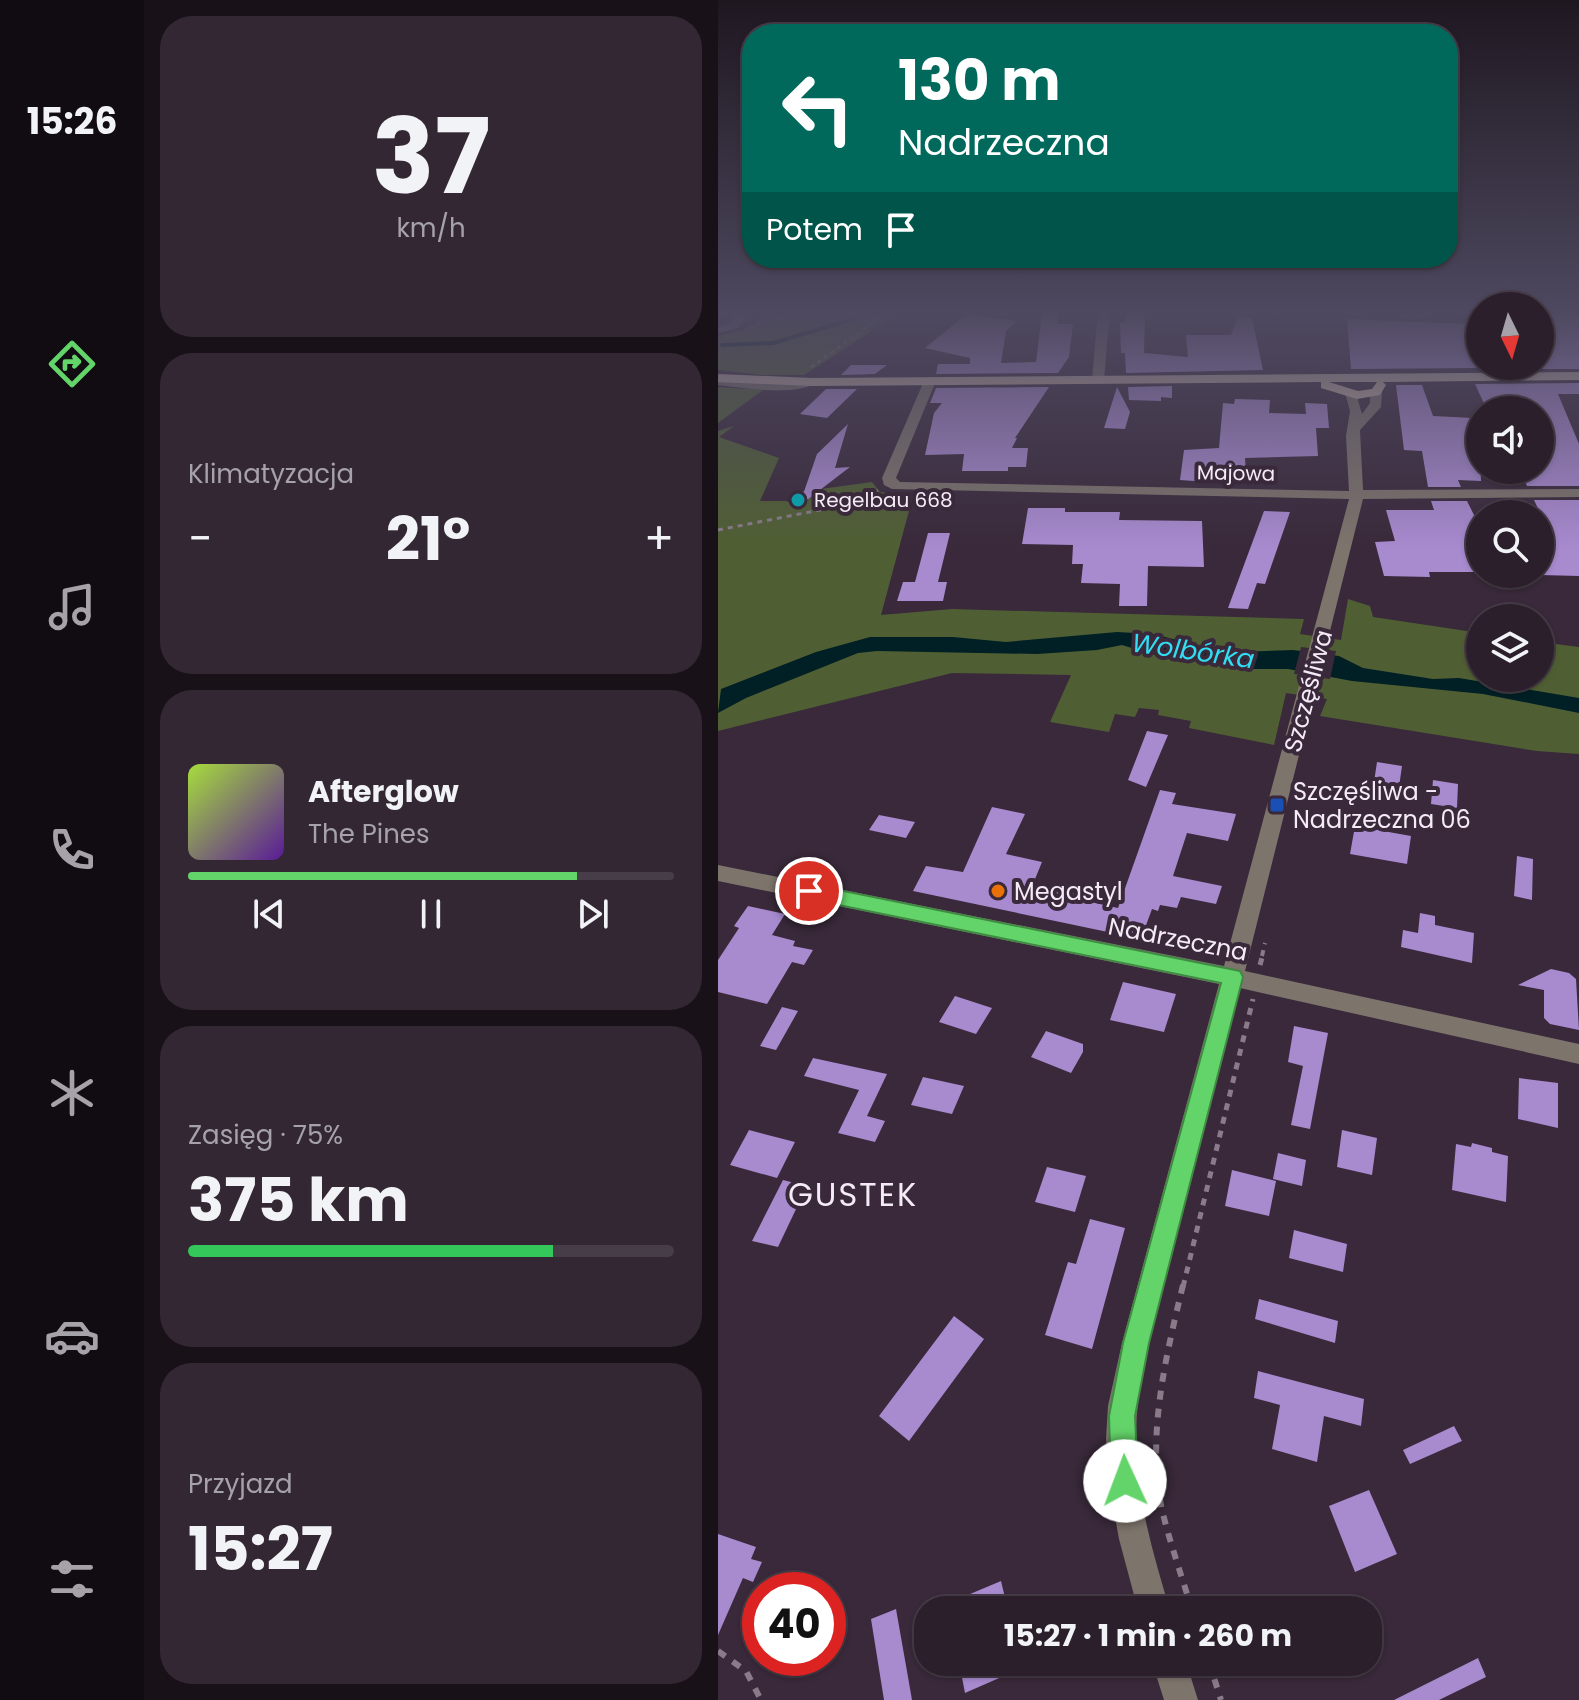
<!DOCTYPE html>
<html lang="pl">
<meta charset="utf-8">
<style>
:root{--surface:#2b1f2c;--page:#332734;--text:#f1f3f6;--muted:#a6a2a9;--line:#473d48;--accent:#63d469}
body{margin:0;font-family:Poppins,sans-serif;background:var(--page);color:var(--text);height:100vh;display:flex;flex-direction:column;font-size:30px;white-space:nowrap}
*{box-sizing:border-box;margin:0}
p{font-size:26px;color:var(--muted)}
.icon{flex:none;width:44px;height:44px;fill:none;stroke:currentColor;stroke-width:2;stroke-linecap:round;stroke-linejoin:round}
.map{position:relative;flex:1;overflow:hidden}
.details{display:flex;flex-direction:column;gap:16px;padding:16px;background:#181118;width:574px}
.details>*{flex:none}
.top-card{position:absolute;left:24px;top:24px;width:716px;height:244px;border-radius:32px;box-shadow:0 2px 6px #0004,0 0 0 2px var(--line);background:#00695c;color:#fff;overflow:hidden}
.needle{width:52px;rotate:175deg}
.buttons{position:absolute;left:748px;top:292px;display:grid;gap:16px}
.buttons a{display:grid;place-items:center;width:88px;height:88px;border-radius:50%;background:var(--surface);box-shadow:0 2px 6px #0004,0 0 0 2px var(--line);font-size:40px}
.speed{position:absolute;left:24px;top:1572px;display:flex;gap:16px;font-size:40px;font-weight:700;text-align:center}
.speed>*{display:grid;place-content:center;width:104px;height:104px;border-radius:50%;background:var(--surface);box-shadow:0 2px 6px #0004,0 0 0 2px var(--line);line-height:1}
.speed .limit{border:12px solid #d22;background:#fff;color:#111}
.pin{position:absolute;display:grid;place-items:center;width:68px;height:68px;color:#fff;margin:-34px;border:4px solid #fff;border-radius:50%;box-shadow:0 2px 8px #0007}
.me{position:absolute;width:88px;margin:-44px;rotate:358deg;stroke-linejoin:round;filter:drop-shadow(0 0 6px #0008)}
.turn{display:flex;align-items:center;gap:28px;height:168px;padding:0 24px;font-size:36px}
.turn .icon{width:104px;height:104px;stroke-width:2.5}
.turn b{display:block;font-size:56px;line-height:68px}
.then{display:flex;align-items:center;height:76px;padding:0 24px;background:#0003;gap:16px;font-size:30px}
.big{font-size:60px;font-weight:700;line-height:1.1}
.details .widget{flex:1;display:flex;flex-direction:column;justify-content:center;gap:12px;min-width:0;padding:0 28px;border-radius:32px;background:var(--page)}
.details .dial{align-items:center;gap:0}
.dial b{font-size:104px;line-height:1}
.song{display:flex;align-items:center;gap:24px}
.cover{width:96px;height:96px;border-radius:12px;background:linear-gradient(135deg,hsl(80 70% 55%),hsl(270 70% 35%))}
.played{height:8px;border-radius:4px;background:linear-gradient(90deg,var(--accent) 80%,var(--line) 80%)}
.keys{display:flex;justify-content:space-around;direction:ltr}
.heat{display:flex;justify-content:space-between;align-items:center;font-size:44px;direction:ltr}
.charge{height:12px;border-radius:6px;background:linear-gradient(90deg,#34c759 75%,var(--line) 0)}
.trip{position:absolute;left:196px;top:1596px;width:468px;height:80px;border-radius:32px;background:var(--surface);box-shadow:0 2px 6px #0004,0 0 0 2px var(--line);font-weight:700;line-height:80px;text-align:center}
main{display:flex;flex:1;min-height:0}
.menu{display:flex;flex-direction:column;width:144px;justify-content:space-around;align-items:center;background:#110c12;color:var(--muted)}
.menu .icon{width:56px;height:56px}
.menu .selected{color:var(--accent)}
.menu b{font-size:36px;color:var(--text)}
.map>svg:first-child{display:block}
.green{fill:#505f33}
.water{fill:#002025}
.pier{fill:#39293a}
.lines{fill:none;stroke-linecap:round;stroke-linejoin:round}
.stream{stroke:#002025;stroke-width:4}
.building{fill:#a88acf}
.path-far4{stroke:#897b8a;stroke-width:2;stroke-dasharray:4 4;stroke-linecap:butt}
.path-far3{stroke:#897b8a;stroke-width:3;stroke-dasharray:5 5;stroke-linecap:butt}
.path-far2{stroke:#897b8a;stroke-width:4;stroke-dasharray:6 6;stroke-linecap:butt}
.path-far1{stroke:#897b8a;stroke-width:5;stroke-dasharray:7 7;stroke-linecap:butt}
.path{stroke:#897b8a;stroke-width:6;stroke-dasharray:9 9;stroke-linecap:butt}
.minor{fill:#7d746c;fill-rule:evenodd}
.major{fill:#cab8a8;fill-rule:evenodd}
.route{fill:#63d469;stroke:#408a44;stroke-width:2}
.culture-dot{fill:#0f9aa8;stroke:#39293a;stroke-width:3}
.transit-dot{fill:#1a4fb4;stroke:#39293a;stroke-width:3}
.food-dot{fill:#e8710a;stroke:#39293a;stroke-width:3}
.labels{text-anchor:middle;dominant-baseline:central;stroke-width:8;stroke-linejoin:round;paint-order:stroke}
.far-street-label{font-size:20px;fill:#f5ebf6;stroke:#39293a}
.far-poi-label{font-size:20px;fill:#f5ebf6;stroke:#39293a;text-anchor:start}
.street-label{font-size:24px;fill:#f5ebf6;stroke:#39293a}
.poi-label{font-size:24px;fill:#f5ebf6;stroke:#39293a;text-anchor:start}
.water-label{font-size:26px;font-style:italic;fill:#30ddf2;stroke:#39293a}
.near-neighbourhood-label{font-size:32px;letter-spacing:2px;fill:#f5ebf6;stroke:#39293a}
</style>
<main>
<nav class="menu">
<b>15:26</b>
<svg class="icon selected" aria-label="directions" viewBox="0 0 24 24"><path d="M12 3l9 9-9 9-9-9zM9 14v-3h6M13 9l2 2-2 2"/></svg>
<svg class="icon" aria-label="music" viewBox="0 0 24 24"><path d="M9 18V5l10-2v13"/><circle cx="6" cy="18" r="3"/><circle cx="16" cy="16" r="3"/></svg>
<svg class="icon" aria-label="phone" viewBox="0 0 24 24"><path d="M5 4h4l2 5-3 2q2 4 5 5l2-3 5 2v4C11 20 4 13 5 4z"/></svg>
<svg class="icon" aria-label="climate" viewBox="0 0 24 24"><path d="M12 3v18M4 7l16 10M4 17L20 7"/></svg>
<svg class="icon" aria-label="car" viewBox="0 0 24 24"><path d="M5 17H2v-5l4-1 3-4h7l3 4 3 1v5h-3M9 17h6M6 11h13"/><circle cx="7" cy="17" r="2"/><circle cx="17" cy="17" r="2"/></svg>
<svg class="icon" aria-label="filters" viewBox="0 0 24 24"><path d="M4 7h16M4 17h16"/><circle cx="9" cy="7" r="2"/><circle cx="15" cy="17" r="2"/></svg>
</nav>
<section class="details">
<div class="widget dial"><b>37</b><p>km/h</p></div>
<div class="widget"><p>Klimatyzacja</p>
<div class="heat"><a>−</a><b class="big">21°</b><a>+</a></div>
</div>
<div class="widget">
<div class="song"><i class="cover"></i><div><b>Afterglow</b><p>The Pines</p></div></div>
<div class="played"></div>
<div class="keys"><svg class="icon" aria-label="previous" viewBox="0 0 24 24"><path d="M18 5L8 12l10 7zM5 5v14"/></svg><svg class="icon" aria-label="pause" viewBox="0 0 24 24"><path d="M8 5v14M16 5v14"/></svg><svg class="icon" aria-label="next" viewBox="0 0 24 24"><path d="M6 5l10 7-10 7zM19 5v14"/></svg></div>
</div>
<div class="widget"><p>Zasięg · 75%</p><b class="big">375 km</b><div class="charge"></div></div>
<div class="widget"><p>Przyjazd</p><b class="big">15:27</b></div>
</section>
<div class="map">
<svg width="861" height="1700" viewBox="0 0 861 1700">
<rect width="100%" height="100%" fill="#39293a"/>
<path class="green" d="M81,311h103l-98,64h-42l-44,-5v-34l24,-6 20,-12 1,-4 25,3z
M0,387l45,3 -45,33z
M16,426l-15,11 60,21 -19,43h26l13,5 10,-8 -13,-4 3,-2 73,-10 8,10 33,4 -32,119 71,-6 352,10 -4,15 41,6 7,-41 22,7 3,11 107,16v45h60v-36l39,5v107l-42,-3 -217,-35 7,-17 -41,-6 -12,52 -85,-17 2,-7 -33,-6 1,-5 -20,-2 -4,9 -20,-3 -6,18 -59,-10 21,-47 -119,-2 -234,58v-300z"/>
<path class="water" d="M399,632l36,2 56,14 31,4 53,-2 46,6 24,12 70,11 26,-1 120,20v15l-96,-19 -131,-13 -64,-12h-52l-15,-6 -59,-6 -40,-12 -25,5 -60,4 -160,-3 -19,2 -112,45 -28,15 3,-24 95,-37 54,-15h83l53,5z"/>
<path class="pier" d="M583,647l35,4 -6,28 -36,-5z"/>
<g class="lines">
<path class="stream" d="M4,345l51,-2 107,-32"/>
</g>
<path class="building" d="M822,311h39v58h-58l-2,-3h21z
M407,312h20l-1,41 44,4 -2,-22h45l7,-18 14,1 11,52 -137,3 -1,-20h-4l-1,-30 5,-1z
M249,314l50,7 -11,10 -5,32 35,-1 6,-48h16l-1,10h16l-4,33 -11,16 -122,1 2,-10h32v-6l-45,-10z
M629,319l118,5 12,44 -126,1z
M133,365h36l-12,9 -34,1z
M861,383v11h-21l21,50v42h-52l-7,-16h20v-60h-53l-12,-26z
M678,385h26l11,31 40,2 7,27 1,36 -23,-1 3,7h-33l-6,-36 -18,-1z
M454,386v12l-11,-1v4l-32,-1 -1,-13z
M331,387l-34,51h2l-5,10h16l-2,19h-18v4h-46l2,-17 -39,1 9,-42 8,-10h-12l6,-15z
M399,387l13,25 -5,17 -21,-1z
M108,389h31l-30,29 -27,-4z
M517,399l35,1 -1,13 37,1 -1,-11 22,1 2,24h-13l2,28 -73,2 1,15h-18l1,5 -21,4 -28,-2 4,-30 35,-2 4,-45 11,1z
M130,424l-13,44 15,-1 -51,39 18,-52z
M816,500h45v76l-39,-1v-62z
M713,501h36l13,26v45h-51l1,5 -46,-1 -9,-34 20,-1 -9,-31h48z
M310,508h37v4h55l-1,8 83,1 2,46 -56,-1 -1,40h-28l1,-22 -39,-1 2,-19h-11l1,-19 -51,-1z
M546,511l26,1 -25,72 -8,-1 -9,26 -20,-1z
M210,533h22l-12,49h9l-4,19h-46l6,-19h12z
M429,731l21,4 -22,52 -18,-7z
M659,762l25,4 -3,21 -25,-5z
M715,780l25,4 -1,24 -26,-4z
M442,790l16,3 -4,11 64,10 -8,27 -41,-8 -14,43 49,10 -6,18 -35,-7 -4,11 -17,-3 -2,6 -6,-2 -11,30 -228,-48 13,-25 37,6 29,-65 33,7 -19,40 36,8 -9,22 55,13 -2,4 32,7z
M161,815l36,7 -9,16 -37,-8z
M637,826l56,10 -4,28 -57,-10z
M799,856l16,3 -1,41 -18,-4z
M30,906l37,8 -13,21 23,6 -2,5 20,4 -9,15 -12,-3 -25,42 -49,-12v-32l21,-32 -5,-2z
M702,913l15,3v9l39,8 -2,30 -71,-16 2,-17 15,3z
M833,969l18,4 7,6 3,51 -29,-6 -6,-6v-28l-26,-5z
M405,982l53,12 -12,38 -54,-12z
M237,996l37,12 -16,26 -37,-12z
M64,1007l16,4 -22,39 -16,-4z
M576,1026l34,7 -18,96 -19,-4 12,-59 -15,-4z
M328,1031l37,13v8l-12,21 -40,-16z
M95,1058l74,16 -20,42 18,5 -10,21 -37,-9 21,-43 -55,-14z
M205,1077l41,9 -12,28 -41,-9z
M801,1078l39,5v45l-40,-9z
M31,1130l46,12 -18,36 -47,-13z
M624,1130l35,8 -5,37 -35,-8z
M754,1143l20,5v4l16,4 -2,46 -54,-12 4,-46 15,3z
M560,1153l28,7 -4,26 -29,-7z
M329,1167l39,9 -11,36 -40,-10z
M514,1170l44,11 -7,35 -44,-10z
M65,1180l24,6 -29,61 -26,-6z
M372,1219l35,9 -33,121 -47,-14 23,-73 8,2z
M576,1230l53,14 -4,28 -54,-14z
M541,1299l79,22 -3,22 -80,-24z
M236,1316l30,23 -75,102 -30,-25z
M540,1371l106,28 -3,27 -37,-10 -7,46 -45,-13 8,-44 -26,-7z
M736,1426l8,15 -52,23 -7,-14z
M651,1490l28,64 -42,18 -26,-66z
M0,1534l38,13 -5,12 11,3 -9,20 -10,-4 -25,57z
M283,1581l7,29h-76z
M178,1609l12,68 4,23h-28l-13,-81z
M760,1658l8,19 -47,23h-45z
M241,1662h77l-71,31z"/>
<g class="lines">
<path class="path-far4" d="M32,329l29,-17
M93,367l78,-56"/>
<path class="path-far3" d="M0,530l107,-21 54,-19"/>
<path class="path-far2" d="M544,956l3,-13"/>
<path class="path-far1" d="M542,965l3,-11
M465,1287l70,-288"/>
<path class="path" d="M465,1285c-17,71 -37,151 -21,225 8,33 20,67 30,100
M0,1651l28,20 15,29
M491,1662l12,38"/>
<path class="minor" d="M0,311h14l14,6 -8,11 -20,5v-6l12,-3 3,-5 -15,-5z
M380,311h12l-6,69 -6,4 -6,-4z
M554,311h21l-21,4z
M717,311c-9,9 -26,11 -37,4l6,-3z
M0,377l52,6 42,-5 6,4c-22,15 -74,6 -100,3z
M212,377l6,4 -40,97 4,4 449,9 -3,-55 4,-25 -5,-18 10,-3 7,24 8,-11v-11l6,-4 6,4 -1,15 -21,23 3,60 216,-1v8l-216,2 -118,472 334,73v20l-339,-76c-23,90 -46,181 -69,271 -14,58 -35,118 -35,179 0,58 17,116 34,172h-32l-19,-71 -9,-50 -4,-50 2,-33 14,-63 97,-359 -501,-103v-16l506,101 125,-467 -457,-10 -8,-4 -2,-7 42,-97z
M434,1662h34l12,38h-34z"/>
<path class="major" d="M861,372v8l-196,2 3,3 -6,10 -23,4 -36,-11v-6l-509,4 -94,-4v-8l94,4zM611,382h48l-5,7 -14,2z"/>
</g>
<linearGradient id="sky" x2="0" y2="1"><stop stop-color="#1f1720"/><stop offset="0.57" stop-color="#4e4960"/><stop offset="1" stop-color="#4e4960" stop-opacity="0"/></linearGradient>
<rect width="861" height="549" fill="url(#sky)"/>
<path class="route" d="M91,884l431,87 3,6 -94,366 -14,73 3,65 -4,10 -9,4 -10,-4 -4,-10 -2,-65 14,-73 98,-360 -412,-84 -9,-8z"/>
<circle class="culture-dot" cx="80" cy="500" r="8"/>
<rect class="transit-dot" x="551" y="797" width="16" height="16" rx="4"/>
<circle class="food-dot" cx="280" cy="891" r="8"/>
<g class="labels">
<g class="far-street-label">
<text transform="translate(518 473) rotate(1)">Majowa</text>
</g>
<g class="far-poi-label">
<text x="96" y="500">Regelbau 668</text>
</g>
<g class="street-label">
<text transform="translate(590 691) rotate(-75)">Szczęśliwa</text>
<text transform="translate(460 939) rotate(11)">Nadrzeczna</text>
</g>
<g class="poi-label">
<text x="575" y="791">Szczęśliwa -<tspan x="575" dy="28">Nadrzeczna 06</tspan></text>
<text x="296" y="891">Megastyl</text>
</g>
<g class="water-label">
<text transform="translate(475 651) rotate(8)">Wolbórka</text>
</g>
<g class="near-neighbourhood-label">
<text x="135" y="1194">GUSTEK</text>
</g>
</g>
</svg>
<div class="buttons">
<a><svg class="needle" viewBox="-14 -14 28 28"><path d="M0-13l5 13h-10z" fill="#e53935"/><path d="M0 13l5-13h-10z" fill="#a6a2a9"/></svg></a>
<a><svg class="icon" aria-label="sound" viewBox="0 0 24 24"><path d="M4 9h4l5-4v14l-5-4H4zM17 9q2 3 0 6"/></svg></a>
<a><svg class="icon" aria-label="search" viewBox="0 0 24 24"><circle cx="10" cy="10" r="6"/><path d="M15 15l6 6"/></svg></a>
<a><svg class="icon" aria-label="layers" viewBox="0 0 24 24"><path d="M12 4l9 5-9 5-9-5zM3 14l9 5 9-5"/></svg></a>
</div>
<div class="speed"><div class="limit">40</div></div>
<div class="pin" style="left:91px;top:891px;background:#d93025"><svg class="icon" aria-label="arrive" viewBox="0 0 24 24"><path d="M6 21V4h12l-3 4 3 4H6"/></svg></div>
<svg class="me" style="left:407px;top:1481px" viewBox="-20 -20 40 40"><circle r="19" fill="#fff"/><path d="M0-13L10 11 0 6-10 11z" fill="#63d469"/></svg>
<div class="trip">15:27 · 1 min · 260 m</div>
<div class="top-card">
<div class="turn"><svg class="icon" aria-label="left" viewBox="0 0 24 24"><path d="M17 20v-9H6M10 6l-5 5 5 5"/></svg><div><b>130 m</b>Nadrzeczna</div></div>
<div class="then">Potem<svg class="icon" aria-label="arrive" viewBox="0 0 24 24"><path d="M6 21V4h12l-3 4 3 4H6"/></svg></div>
</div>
</div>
</main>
